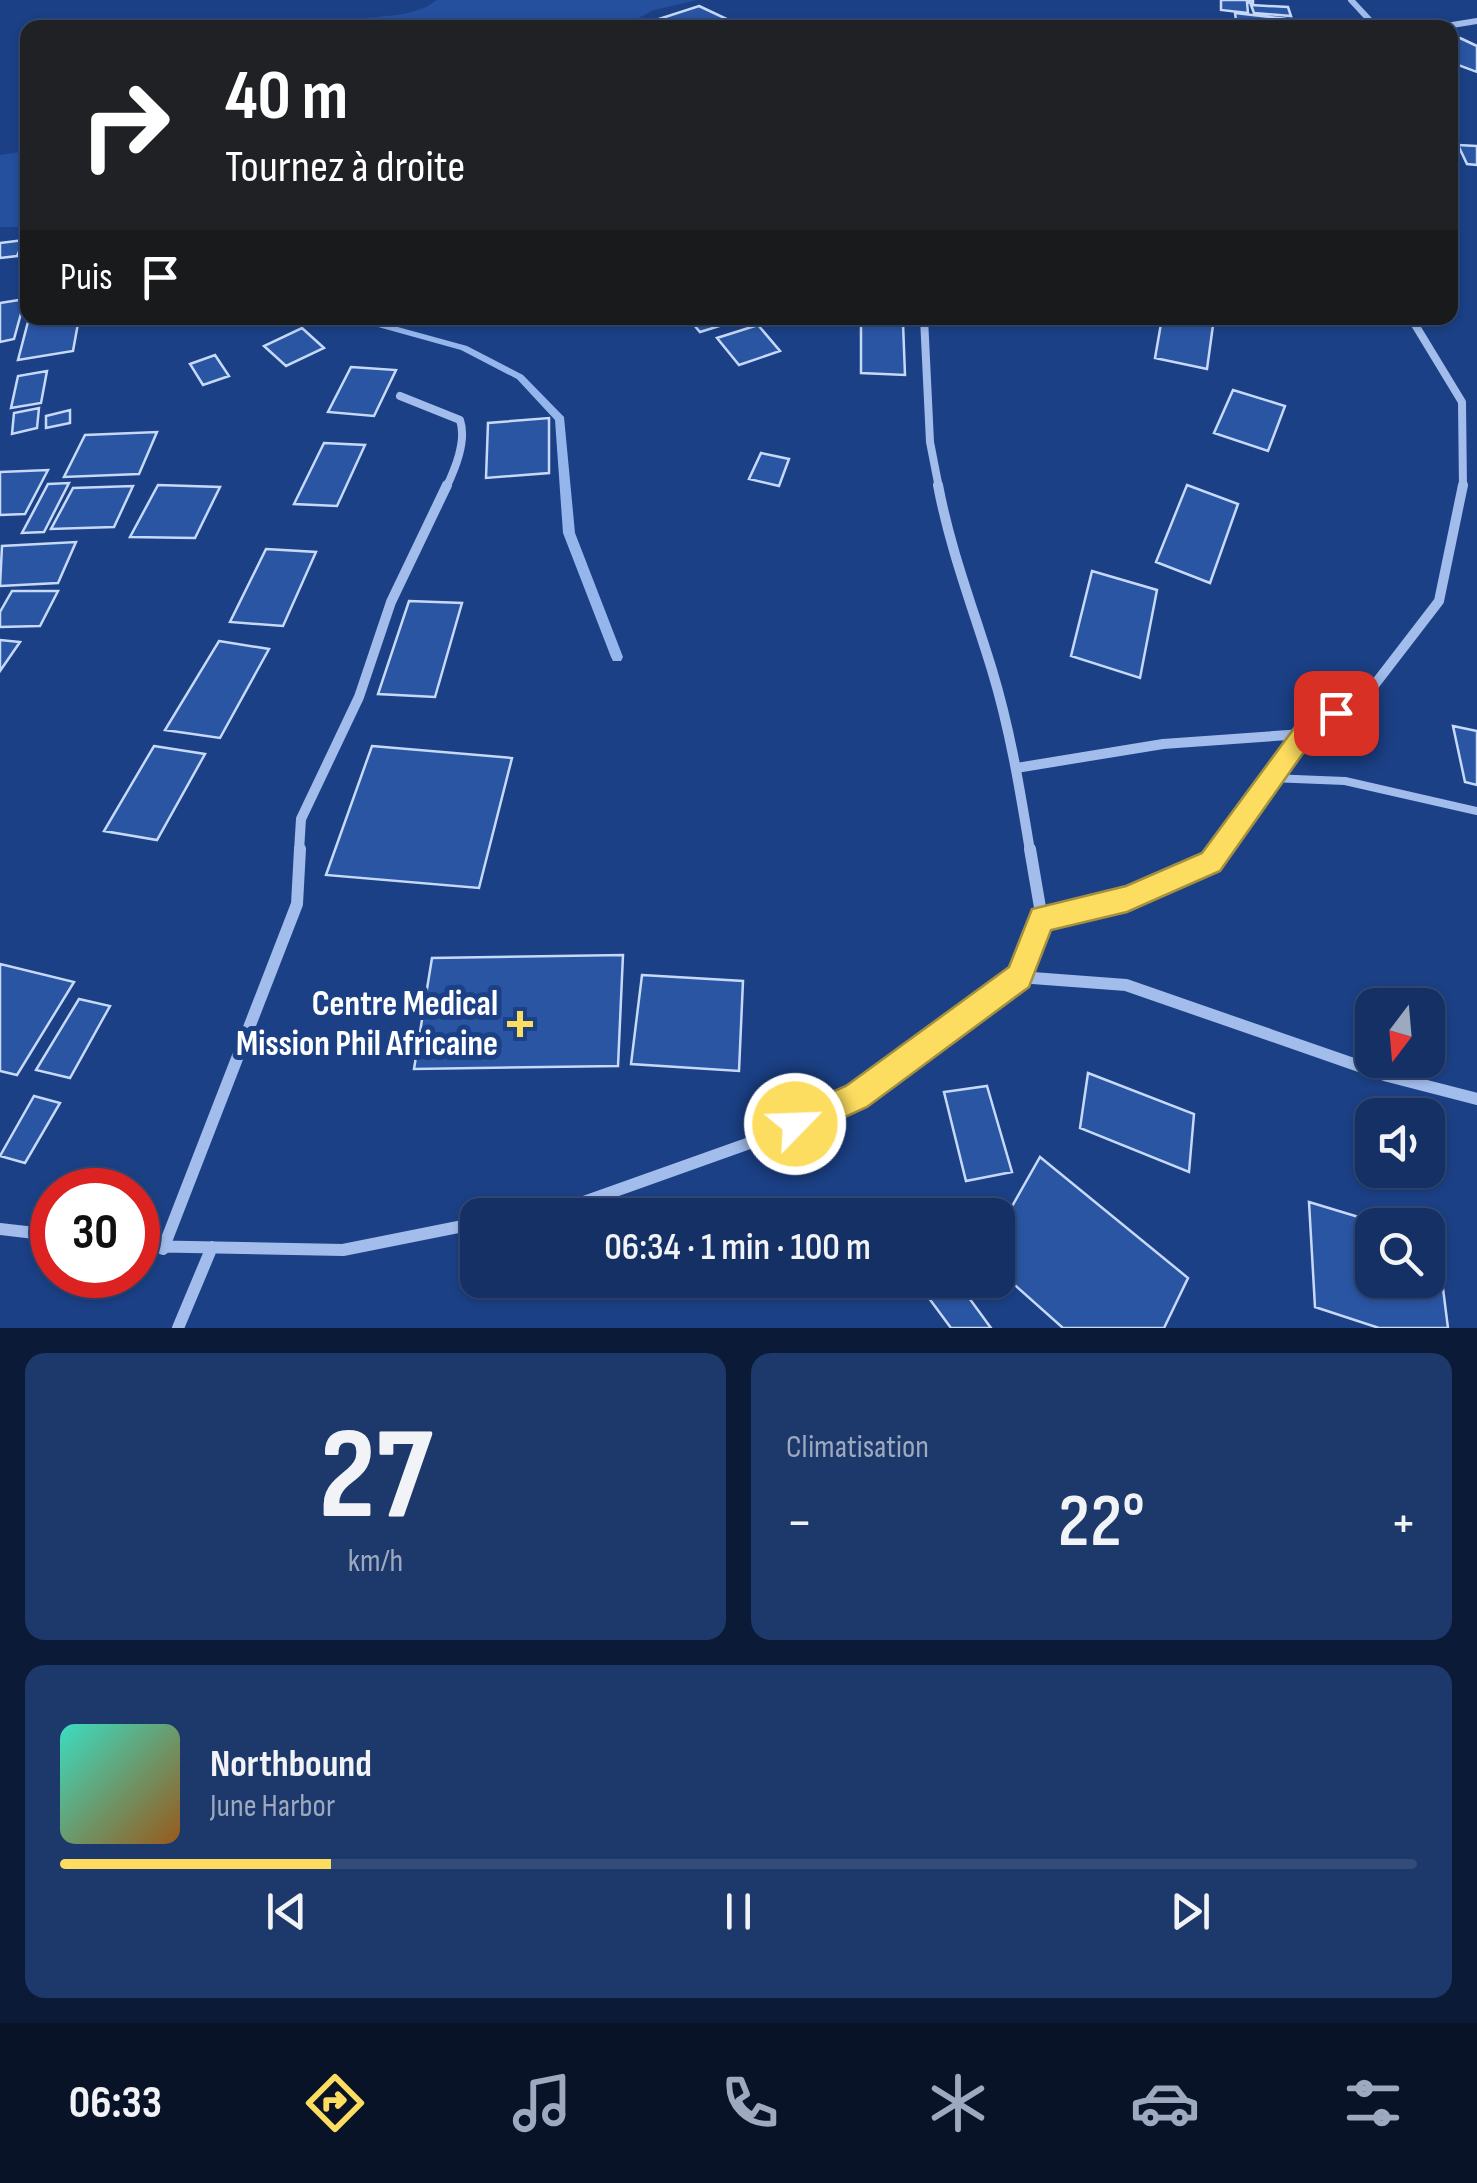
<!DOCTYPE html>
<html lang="fr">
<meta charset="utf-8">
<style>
:root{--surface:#143064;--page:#1d386a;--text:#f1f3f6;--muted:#9da9bf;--line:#334b78;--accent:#fcdd5f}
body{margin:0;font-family:"Sofia Sans Condensed",sans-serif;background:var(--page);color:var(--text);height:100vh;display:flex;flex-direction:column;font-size:38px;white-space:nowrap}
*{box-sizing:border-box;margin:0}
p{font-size:32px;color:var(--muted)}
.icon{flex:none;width:55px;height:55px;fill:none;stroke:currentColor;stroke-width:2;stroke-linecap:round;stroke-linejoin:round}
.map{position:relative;height:1328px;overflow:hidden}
.drawer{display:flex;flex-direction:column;gap:25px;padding:25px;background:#0b1a37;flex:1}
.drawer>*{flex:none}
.hud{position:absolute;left:20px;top:20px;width:1438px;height:305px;border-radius:20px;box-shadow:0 2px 8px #0004,0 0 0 2px var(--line);background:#202124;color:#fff;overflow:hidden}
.needle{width:65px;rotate:196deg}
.buttons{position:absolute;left:1355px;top:988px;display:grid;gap:20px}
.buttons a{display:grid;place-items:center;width:90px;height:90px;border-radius:20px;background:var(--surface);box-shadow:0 2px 8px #0004,0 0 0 2px var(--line);font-size:50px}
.speed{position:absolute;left:30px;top:1168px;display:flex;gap:20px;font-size:50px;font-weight:700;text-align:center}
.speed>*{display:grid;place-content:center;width:130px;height:130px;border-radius:50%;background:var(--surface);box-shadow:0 2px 8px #0004,0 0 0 2px var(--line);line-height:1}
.speed .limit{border:15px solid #d22;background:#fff;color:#111}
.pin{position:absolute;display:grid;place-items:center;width:85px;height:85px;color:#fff;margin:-42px;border-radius:20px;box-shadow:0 5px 15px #0006}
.me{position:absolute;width:110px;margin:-55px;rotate:66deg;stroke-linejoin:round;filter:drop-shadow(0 0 8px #0008)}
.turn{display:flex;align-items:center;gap:35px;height:210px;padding:0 40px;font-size:45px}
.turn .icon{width:130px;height:130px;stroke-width:2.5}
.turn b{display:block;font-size:70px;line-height:85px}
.then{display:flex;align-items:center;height:95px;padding:0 40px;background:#0003;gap:20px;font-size:38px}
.big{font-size:75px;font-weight:600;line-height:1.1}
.drawer .tile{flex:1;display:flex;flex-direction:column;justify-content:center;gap:15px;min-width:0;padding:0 35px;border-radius:20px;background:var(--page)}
.drawer .dial{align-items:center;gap:0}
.dial b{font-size:130px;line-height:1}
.song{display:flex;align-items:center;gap:30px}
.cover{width:120px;height:120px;border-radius:15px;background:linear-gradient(135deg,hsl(170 70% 55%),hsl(30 70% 35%))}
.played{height:10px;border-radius:5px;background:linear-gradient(90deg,var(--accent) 20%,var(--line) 20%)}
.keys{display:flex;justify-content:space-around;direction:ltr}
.heat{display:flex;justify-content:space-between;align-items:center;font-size:55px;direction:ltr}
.drawer .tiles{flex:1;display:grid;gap:25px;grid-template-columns:1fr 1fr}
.tile:last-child{grid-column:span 2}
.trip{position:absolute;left:460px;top:1198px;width:555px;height:100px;border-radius:20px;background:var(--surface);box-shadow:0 2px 8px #0004,0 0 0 2px var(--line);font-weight:600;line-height:100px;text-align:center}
.dock{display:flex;height:160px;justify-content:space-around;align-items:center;background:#081328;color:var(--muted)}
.dock .icon{width:70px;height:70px}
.dock .selected{color:var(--accent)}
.dock b{font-size:45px;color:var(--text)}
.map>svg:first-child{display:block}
.green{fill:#25509d}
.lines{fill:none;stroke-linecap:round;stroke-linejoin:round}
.stream{fill:#95b6ed;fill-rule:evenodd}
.building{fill:#2a55a3;stroke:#c7d9f8;stroke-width:2.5}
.service{stroke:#a2bceb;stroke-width:8}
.minor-far3{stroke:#a2bceb;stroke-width:6}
.minor-far2{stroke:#a2bceb;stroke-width:8}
.minor-far1{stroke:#a2bceb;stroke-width:10}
.minor{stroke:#a2bceb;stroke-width:12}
.route{fill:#fcdd5f;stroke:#a4903e;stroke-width:2.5}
.poi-dot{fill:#fcdd5f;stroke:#1b4085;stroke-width:4}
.labels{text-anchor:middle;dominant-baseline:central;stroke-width:10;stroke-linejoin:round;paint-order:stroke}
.near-poi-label{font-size:35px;font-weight:bold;fill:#fff;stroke:#1b4085;text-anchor:end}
</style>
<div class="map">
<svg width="1477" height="1328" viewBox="0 0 1477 1328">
<rect width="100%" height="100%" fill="#1b4085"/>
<path class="green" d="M437,0h260l-43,10 -33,17h-312c40,-15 99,-3 128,-27z
M27,151v76h-27v-72z"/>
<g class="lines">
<path class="stream" d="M352,318h13l102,28 56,29 41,42 11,116 48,124 -2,4h-8l-2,-4 -48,-124 -8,-113 -38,-41 -56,-29 -108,-30z"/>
</g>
<path class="building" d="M1221,0h32v3l-6,-1 1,11 -27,-3z
M1251,5l37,2 3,9 -37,-3z
M699,6l30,14 -23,8h-75z
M1235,13l51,6 2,9h-51z
M1460,38l17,8v26l-27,-10v-21z
M1458,145l19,1v19l-10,-1z
M24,240l-7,16 -17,2v-15z
M25,299l-11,40 -14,3v-39z
M29,318h50l-6,33 -55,9z
M688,318h49l2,2 -39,12z
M1162,318h52l-7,51 -52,-11z
M861,321l42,2 2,52 -44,-2z
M758,325l22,26 -41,14 -22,-27z
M302,328l22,20 -38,18 -22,-20z
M215,355l14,21 -26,9 -13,-21z
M351,367l45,3 -22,46 -46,-4z
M47,371l-6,32 -30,5 7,-32z
M1233,390l52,16 -17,45 -54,-18z
M39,408l-2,20 -25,6 2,-21z
M70,410v13l-24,5v-12z
M549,418v55l-63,5 2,-55z
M157,432l-18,42 -75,3 21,-42z
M324,443l41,2 -28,61 -43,-2z
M761,453l28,6 -10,27 -30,-7z
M48,470l-23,44 -25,1v-43z
M69,483l-25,49 -22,1 26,-49z
M158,485l62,2 -25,51 -65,-1z
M1187,485l51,19 -28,79 -54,-21z
M133,486l-19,41 -63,2 22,-41z
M76,542l-18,41 -58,3 2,-40z
M266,549l50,3 -33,74 -53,-4z
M1092,571l65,19 -17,88 -69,-22z
M12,591h46l-18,35 -40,1v-15z
M409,601l53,2 -27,94 -57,-3z
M0,640l20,2 -20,29z
M219,641l50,8 -49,89 -55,-8z
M1453,726l24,5v54l-12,-3z
M154,746l51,8 -48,86 -53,-9z
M372,746l140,12 -33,130 -153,-13z
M623,955l-5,111 -204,3 18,-111z
M0,964l74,18 -57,93 -17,-4z
M642,975l101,6 -4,90 -108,-7z
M79,999l31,7 -40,72 -34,-8z
M1088,1073l106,41 -5,58 -109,-44z
M987,1086l25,86 -46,9 -22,-89z
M34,1096l26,7 -35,60 -25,-7z
M1040,1157l148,121 -24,50h-101l-65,-58v-39z
M1309,1202l76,23h-13v55h56v-42l9,3 11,87h-69l-64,-21z
M925,1280h31l35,48h-40l-31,-42z"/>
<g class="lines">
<path class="service" d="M1270,778l75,3 132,30"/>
<path class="minor-far3" d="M1351,0l26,28
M1434,28l43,-7"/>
<path class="minor-far2" d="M924,318l6,124 9,46
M1411,318l51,84 1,86
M400,396l60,24c7,21 -5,49 -14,68"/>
<path class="minor-far1" d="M938,485c12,64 35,123 54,185 18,59 28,120 38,181
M1016,768l147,-24 140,-10
M299,851l2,-32 58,-122 32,-95 56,-117
M1219,851l84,-117 66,-42 70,-91 24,-116"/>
<path class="minor" d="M1042,919c47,-11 151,-32 179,-70
M1019,977l107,8 262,91 89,23
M517,1215l67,-13 180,-64 93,-41 162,-120 23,-58 -12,-70
M0,1229l52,6
M138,1246l205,4 135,-27
M163,1249l134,-345 3,-55
M178,1328l34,-81"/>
</g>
<path class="route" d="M1336,703l9,3 3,7 -3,7 -34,22 -91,129 -93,41 -76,18 -22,57 -162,120 -72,33 -11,-5 -5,-11 5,-11 62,-27 163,-119 23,-58 94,-23 76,-33 93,-126z"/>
<path class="poi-dot" d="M515 1009h10v10h10v10h-10v10h-10v-10h-10v-10h10z"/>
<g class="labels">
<g class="near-poi-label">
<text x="498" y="1004">Centre Medical<tspan x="498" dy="40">Mission Phil Africaine</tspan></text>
</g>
</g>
</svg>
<div class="buttons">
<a><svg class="needle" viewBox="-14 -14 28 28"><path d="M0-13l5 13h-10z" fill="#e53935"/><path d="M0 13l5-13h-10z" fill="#9da9bf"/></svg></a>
<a><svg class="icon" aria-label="sound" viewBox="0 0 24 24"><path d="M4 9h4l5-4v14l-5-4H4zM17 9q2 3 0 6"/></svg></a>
<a><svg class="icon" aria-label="search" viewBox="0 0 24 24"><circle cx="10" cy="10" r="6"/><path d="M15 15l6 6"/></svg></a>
</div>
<div class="speed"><div class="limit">30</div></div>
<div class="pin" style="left:1336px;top:713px;background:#d93025"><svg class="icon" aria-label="arrive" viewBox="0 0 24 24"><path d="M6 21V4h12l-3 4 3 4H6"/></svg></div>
<svg class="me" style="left:795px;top:1124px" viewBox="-20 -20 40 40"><circle r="17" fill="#fcdd5f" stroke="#fff" stroke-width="3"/><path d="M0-11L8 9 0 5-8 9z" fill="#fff"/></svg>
<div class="trip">06:34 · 1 min · 100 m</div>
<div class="hud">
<div class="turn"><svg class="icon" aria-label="right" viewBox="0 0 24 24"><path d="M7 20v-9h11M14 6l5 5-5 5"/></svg><div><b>40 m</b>Tournez à droite</div></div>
<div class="then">Puis<svg class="icon" aria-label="arrive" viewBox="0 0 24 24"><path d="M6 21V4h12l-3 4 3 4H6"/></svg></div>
</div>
</div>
<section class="drawer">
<div class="tiles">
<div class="tile dial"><b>27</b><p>km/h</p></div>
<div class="tile"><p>Climatisation</p>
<div class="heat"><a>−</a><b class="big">22°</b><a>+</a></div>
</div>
<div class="tile">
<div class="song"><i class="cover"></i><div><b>Northbound</b><p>June Harbor</p></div></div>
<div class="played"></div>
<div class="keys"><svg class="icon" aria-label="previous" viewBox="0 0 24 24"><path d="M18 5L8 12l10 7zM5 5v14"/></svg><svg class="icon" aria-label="pause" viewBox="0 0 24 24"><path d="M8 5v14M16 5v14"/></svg><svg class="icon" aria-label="next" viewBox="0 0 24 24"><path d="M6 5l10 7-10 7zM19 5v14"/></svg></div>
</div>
</div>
</section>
<nav class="dock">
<b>06:33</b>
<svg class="icon selected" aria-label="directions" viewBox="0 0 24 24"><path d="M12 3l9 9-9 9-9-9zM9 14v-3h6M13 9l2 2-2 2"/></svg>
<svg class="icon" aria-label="music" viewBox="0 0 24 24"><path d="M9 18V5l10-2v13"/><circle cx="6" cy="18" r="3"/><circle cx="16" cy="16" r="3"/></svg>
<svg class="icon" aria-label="phone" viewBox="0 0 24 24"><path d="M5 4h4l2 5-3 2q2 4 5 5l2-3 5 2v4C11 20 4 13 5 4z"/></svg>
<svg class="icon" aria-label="climate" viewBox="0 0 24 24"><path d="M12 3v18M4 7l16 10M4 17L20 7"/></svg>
<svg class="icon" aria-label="car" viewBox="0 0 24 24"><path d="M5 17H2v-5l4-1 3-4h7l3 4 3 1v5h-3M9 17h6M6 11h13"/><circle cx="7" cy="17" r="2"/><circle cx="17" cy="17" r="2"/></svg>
<svg class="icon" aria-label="filters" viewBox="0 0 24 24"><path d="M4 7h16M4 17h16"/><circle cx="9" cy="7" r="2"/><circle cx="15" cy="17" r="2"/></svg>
</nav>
